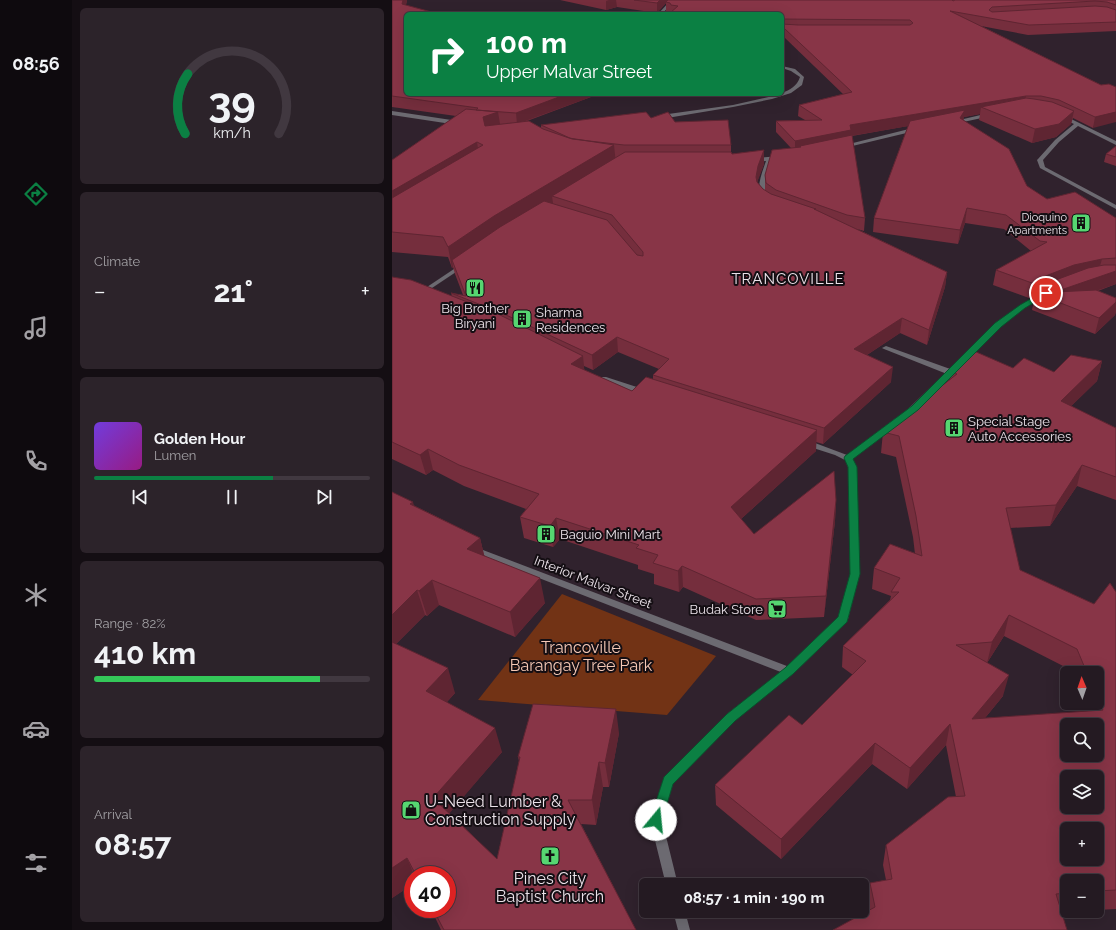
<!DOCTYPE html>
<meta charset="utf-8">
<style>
:root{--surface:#241a22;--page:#2c232a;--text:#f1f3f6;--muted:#a3a1a5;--line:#413840;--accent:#0b8043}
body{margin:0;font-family:Raleway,sans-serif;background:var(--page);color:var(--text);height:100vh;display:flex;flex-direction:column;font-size:15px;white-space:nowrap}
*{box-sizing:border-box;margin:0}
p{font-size:13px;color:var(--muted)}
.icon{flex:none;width:22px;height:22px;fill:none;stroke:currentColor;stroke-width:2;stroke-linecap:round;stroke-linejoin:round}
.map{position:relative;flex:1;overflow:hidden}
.drawer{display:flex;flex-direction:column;gap:8px;padding:8px;background:#140e13;width:320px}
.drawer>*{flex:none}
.banner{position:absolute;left:12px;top:12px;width:380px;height:84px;border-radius:6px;box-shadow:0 4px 16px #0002,0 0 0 1px var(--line);background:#0b8043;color:#fff;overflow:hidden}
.needle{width:26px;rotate:358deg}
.controls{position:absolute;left:668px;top:666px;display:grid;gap:8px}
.controls a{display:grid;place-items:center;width:44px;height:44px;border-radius:6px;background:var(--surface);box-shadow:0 4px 16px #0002,0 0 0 1px var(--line);font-size:20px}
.speed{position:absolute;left:12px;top:866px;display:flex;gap:8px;font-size:20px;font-weight:700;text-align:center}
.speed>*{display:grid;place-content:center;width:52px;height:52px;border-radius:50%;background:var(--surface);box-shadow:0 4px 16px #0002,0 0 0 1px var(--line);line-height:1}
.speed .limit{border:6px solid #d22;background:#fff;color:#111}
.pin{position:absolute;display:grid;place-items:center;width:34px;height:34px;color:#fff;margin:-17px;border:2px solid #fff;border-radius:50%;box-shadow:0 1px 4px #0007}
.me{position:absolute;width:44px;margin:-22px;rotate:17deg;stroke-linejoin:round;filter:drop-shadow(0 0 3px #0008)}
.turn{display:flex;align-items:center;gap:14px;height:84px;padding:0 16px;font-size:18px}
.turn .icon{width:52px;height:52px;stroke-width:2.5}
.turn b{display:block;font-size:28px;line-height:34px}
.big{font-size:30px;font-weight:700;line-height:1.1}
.drawer .card{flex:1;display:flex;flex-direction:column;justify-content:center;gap:6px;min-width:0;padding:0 14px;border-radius:6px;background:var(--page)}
.drawer .dial{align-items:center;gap:0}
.dial svg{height:104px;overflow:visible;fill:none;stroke:var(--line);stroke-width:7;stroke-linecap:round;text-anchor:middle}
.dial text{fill:var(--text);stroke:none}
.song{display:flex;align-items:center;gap:12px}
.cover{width:48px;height:48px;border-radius:6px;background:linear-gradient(135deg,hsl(260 70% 55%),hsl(310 70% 35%))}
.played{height:4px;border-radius:2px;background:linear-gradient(90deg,var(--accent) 65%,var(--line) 65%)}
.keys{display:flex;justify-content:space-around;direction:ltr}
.heat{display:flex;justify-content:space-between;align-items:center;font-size:22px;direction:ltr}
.charge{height:6px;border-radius:3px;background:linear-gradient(90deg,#34c759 82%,var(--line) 0)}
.trip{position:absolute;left:247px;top:878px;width:230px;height:40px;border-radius:6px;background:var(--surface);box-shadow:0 4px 16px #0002,0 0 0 1px var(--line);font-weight:700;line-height:40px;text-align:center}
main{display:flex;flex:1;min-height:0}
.menu{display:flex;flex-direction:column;width:72px;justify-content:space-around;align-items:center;background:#0e0a0e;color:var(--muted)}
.menu .icon{width:28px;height:28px}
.menu .active{color:var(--accent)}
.menu b{font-size:18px;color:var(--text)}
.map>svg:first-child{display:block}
.green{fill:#723315}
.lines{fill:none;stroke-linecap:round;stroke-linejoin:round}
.service{fill:#6c6a71;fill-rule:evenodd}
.minor{fill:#6c6a71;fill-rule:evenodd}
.tertiary{fill:#6c6a71;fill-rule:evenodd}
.wall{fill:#752e3d;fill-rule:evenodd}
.shaded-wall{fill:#5f2532}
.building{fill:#883547;stroke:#5f2532;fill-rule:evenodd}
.route{fill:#0b8043;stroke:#07532c}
.labels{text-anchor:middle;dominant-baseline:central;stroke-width:4;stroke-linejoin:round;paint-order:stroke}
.far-poi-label{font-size:11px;fill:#ebe2e9;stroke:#140e13;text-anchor:end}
.poi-label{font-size:13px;fill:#ebe2e9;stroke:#140e13;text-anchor:start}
.street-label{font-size:13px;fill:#ebe2e9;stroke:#140e13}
.quarter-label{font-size:15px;letter-spacing:1px;fill:#ebe2e9;stroke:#140e13}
.near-park-label{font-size:16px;fill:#f5c8b5;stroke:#140e13}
.near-poi-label{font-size:16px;fill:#ebe2e9;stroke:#140e13;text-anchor:start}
</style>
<main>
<nav class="menu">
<b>08:56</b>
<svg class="icon active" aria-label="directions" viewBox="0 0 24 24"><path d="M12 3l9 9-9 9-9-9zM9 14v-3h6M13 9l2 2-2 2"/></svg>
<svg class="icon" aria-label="music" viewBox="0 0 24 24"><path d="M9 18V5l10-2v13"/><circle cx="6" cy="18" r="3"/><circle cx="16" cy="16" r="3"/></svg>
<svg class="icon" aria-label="phone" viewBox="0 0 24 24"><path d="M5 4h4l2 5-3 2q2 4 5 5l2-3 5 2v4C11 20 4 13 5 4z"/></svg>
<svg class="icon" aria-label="climate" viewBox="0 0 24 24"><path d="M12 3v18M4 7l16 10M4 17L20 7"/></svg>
<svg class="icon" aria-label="car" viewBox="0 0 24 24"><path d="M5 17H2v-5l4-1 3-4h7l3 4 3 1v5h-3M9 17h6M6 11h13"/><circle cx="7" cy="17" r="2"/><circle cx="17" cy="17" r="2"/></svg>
<svg class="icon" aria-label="filters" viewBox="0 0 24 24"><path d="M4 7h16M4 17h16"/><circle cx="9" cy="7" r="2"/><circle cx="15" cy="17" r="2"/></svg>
</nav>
<section class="drawer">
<div class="card dial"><svg viewBox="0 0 100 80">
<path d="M14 69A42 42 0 1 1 86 69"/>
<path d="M14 69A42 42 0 0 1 16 23" stroke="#0b8043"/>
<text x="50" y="56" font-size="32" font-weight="700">39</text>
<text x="50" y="72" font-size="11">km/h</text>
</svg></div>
<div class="card"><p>Climate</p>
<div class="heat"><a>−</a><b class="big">21°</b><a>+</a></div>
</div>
<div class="card">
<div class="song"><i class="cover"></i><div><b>Golden Hour</b><p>Lumen</p></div></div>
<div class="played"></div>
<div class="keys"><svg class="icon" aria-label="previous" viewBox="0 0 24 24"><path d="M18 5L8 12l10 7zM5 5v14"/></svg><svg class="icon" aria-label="pause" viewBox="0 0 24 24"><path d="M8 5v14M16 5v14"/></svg><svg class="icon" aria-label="next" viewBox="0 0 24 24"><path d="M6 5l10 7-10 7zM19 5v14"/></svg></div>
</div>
<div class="card"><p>Range · 82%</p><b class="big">410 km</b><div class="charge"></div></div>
<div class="card"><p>Arrival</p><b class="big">08:57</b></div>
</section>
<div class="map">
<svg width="724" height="930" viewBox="0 0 724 930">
<rect width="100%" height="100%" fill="#30222d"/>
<path class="green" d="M170,594l154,62 -49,59 -189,-15z"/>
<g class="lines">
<path class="service" d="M494,346l67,24 1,2 -1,2h-6l-63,-25 -2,-1z"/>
<path class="minor" d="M268,12l10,2h-11v-2z
M597,113l2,1v2l-37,8 -3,-2z
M669,116h4l51,25v4l-38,-19 -19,16 -16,18 2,7 71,38v4l-76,-41 -3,-8 1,-1 17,-19 19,-16 -13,-6z
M525,127l2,1v2l-75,18 -3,-2z
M388,156l2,1v2l-10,1 -7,23 1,14 -5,1c-5,-12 1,-25 5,-37l-12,1 -3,-2 3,-2z
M71,263l2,1v2l-42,28h-4l-1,-1z
M83,547l317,121 2,3 -2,3 -3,1 -3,-1 -314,-122 -1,-2 1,-2z"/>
<path class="tertiary" d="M279,0h4l-13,14h-4z
M390,66l13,3 9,8 -2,8 -11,8 -19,6 -39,8 -72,12 -3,-2 3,-2 72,-10 49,-11v-1c8,-3 15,-7 18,-16l-9,-6 -9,-3z
M0,111l66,10 3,2 -3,2 -66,-10z
M651,293l2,1v2l-21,12 -24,18 -86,87h-6l-1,-2 1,-2 88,-85 24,-18z
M208,377h6l40,13 1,2 -4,2h-3l-40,-13 -1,-2z
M504,418h3l4,2 -51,39 4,8 3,107 -11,45 -56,55 -57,46 -62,63 -11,37 16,65h-12l-16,-65 14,-42 63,-64 59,-46 53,-51 12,-43 -3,-107 -3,-7 -10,-5 -31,-10 -1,-2 4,-3 40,15z
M281,911h12l5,19h-12z"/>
</g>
<path class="wall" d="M0,0h15l-1,5 193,89 -72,27 14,7v-3l110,-7 24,4 56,23v7l1,2 32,-4v14l-7,18 6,7 2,2v-16l26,-27 -15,-16v-11l29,-1 -7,-4 1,-11 44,-11 -58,-56h-3v-24h-112v-2h-4v-9l-9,10 -40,-6 -11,3 -46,-10h556v31l-88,4 -47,-9 120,59 8,-1 -16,44 -20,-10 -2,6 -15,13 -24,6 -53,-23 1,-6 -16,3 -1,3 64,66 20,13 69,19v66l-18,7 18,7v13l-1,4 -20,19 -63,-24 3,-15 -6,3 -36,-13 3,-15 35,-19 -27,-22 -39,-6 -7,21 -85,-12 1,-14 34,-92 -56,10 13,82 -1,13 -7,-2 90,43 -2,15 -18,58 -27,-12 -33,22 24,27 -68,62 -7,-2v9l-75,68 13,15 82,-34 -1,21 -11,96 -68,3 -73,-33 -4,5 -25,-8v-10l-16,-5v-4l-78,-26 -7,8 -29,-9 -4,-21 6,-8 -62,-23 -31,-16 -7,5 -34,-16v-182l60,19 -1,-3 12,2 -8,-21 -2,-7 -1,1 -4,-11 -56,-5v-92l64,-44 -64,-9zM226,352l41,17 -6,6v5l-21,11 -48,-21v-4l9,4z
M724,146v20l-12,-4 2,-8z
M710,361l-5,20 -26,25 45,22v-1v73l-39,-14 -27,40 -40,2 10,42 74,34 22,-12v317l-19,1v-29h-30v30h19l-24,2 -193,-3 -2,-7 3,-20 16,-3 -3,-15 3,-20 70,-48 -10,-52 -39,44 -35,-25 -91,95 -65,-54 -1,-20 87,-60 51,-50 -11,-8 1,-21 47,-46 1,-4 -19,-7 2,-21 41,-14 -2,-17 -17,-80 -15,-4 2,-21 67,-52 1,-9 62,-3 41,4zM612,636l67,34 1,3h25v30h-13l4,9 -103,6 18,-22 -16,-33z
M0,492l23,14 65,32 4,17 61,48 -30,34 -76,-32 -12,11 -2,-1 -29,29 59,49 -8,9 55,50 -53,61 48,46 22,-98 -1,-4 101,-24 -10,54h-6l-7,38 -15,-1 55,106h-195l-10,-21h16v-34h-34v9l-21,14z"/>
<path class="shaded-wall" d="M11,0h4l-3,14 -2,-10z
M217,0h7l1,7 -11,3v-9z
M268,0h9l-3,2v1l-9,10v-10z
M175,94h32l-82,30 -1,-11z
M634,96l-2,10 -43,1 -1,7 -16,3 -1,6 -4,8 2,-14 -111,19 -49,11 -1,-1v5l-5,1v-11l55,-16z
M682,111l-3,13 -15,13 -24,6 3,-14z
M106,112l3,18 -15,6 -3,-19z
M724,112v10l-23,6 2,-11z
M85,142l3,20 -88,51v-22z
M222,145l2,19 -64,32 1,7 -56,34 -45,23 1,7 -1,1 -4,-21 46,-31z
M372,150v14l-6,16 -2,10v-13l2,-11z
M575,208l-2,15 -7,21 2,-14z
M710,259l-4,14 -56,14v4l-5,3 -2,-1v2l-6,3 3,-15 16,-8 26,-10z
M724,271v13l-55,19 -6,-11z
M555,272l-2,15 -18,58 2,-15z
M724,302v9l-1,4 -20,19 4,-16z
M510,318l-2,15 -47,31 1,-15z
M225,337l1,15 -25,18 -1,-15z
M191,356l2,20 -14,-12z
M710,361l-5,20 -41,40 5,-20z
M501,367l-2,15 -68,62 1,-16z
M425,430l-1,21 -85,77v-21z
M36,449l5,21 -7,5 -6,-20z
M690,465l-5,21 -27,40 6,-21z
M444,500l-1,21 -11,96 2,-21z
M21,502l7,24 -10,-22z
M164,518l4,21 -7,8 -3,-21z
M88,538l6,25 -19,-14z
M290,566l1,21 -4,5 -1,-21z
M148,578l5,25 -30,34 -5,-25z
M40,580l7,25 -12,11 -8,-25z
M25,590l8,25 -33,33v-33z
M617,615l-5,21 -17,27 5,-21z
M56,668l7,25 -21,23 -8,-25z
M617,675l-6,21 -36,44 5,-21z
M224,709l3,24 -10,54 -4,-24z
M558,724l-4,21 -39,44 3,-21z
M103,728l7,24 -60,70 -9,-24z
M483,743l-3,21 -91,95v-20z
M207,762l4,25 -7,38 -4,-25z
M15,858l7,17h-1v9l-21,14v-30z"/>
<path class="building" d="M0,0h11l-1,4 37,10h-33v80h161l-51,19 -40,-3 2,-2 -86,-12z
M242,0h26l-3,3z
M276,0h284l1,1 2,-1h161v5l-9,-3 -12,-1 -103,6 -3,3 3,2 103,-6 12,1 9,3v12l-87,3 -79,-14 151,74 8,-1 7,3v25l-21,5 -36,-17 -18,-4h-15l-176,29 1,5 -56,11 -19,-20 46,-1 -23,-15 53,-13 -67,-63 -3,-1v-4l16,1h112l3,-2 -3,-3 -128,-1v-5h-102l-10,-1 8,-7 -7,-1 -1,-2 -4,-1z
M634,98l8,1 18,3 22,9 -15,13 -24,5 -54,-22z
M74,109l32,3 -15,5 2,9 44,-5 14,8 26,9 45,7 -120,71 -46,31 -5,-10 -51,-5v-34l91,-53 -6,-3 -85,49v-31z
M573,110l-5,8 49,31 18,37 20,13 28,-7 41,26v40l-14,1 -28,6 -26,10 -16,8 -36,-13 51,-28 -7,-1 -34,-26 -39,-7 -7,22 -86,-12 36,-97z
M254,112l5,6 17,-6 7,10 53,-2 3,25h-107l-52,-6 -31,-14z
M460,135l13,83 -18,-3 -71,-25 -10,-7 -1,-8 7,-25 29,-3 -1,-1z
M724,146v11l-10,-3z
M372,150l-6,16 -2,11 1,5 6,7 8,5 45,15h-2l133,63 -18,58 -27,-12 -48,31 39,18 -69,61 -171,-53 16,-16 -52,-22 -25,18 -88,-41 -53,-21 15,3 -14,-36 48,-33 44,-26 63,19 30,35 6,1v-4l-31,-37 -60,-19 73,-44h106l1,2z
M712,265h12v6l-61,21 -13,-5 11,-6 35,-13z
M0,277l19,3 87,34 85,42 -12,8 61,27 14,-14 171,53 -86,77 23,27 80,-63 2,29 -10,96 -70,3 -74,-33 -4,5 -25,-8 5,-8 -22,-7 3,-3 -83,-27 -6,8 -30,-9 19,-23 -80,-29 -31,-16 -8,6 -28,-13z
M704,290l20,8v4l-17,16 -64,-25z
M582,351l39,17 11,-10 30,14 17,-17 31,6 -41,40 55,27v-1v50l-34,-12 -26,40 -50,3 14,62 74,34 16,-21 6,9v298l-19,1v-10h-30v12l-11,1 11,36h-234l42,-23 -5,-24 22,-4 -6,-34 62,-48 17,-1 -15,-72 -40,44 -35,-25 -94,96 -66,-54 74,-70 13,10 64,-64 -23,-15 56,-54h-8l9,-14 -26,-10 16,-24 32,12 -6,-40 -17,-80 -16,-4 74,-58 -6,-3zM617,615l68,34 10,24h10v23l6,14 -131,9 37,-44 -53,-30 36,-3zM675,725h30v30h-30zM675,777h30v30h-30zM675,829h30v30h-30z
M0,492l21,10 -3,2 70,34 -13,11 73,29 -30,34 -78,-32 -13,11 -2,-1 -25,25z
M0,642l56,26 -22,23 69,37 -62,70 64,61 23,-102h-2l15,-53 83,5 -11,54 -6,-1 -7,38h-24l68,130h-192l-11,-21h14v-34h-31l-9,-17 -15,10z"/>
<path class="route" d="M654,290l3,1v3l-24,14 -24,19 -83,83 -65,49 4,8 3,107 -13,48 -54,52 -58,47 -62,63 -12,40 -5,2 -4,-2 -2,-4 14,-43 63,-63 58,-46 53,-51 12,-43 -2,-107 -4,-9 1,-2 67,-50 83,-83 25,-18z"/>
<defs>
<g id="building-square" transform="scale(1)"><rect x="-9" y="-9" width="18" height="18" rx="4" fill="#56d671" stroke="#140e13"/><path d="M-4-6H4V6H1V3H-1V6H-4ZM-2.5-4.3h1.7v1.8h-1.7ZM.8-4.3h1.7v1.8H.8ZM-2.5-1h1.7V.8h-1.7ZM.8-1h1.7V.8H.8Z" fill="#111"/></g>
<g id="restaurant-square" transform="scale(1)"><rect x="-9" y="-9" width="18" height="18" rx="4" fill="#56d671" stroke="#140e13"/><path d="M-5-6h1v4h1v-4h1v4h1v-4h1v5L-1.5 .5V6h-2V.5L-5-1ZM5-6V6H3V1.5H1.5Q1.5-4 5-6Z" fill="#111"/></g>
<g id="supermarket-square" transform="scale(1)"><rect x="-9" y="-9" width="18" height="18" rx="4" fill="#56d671" stroke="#140e13"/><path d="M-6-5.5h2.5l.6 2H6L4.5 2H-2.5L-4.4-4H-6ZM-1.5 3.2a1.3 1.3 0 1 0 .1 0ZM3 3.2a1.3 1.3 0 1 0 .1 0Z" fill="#111"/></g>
<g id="shop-square" transform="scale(1)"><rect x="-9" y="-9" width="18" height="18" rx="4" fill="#56d671" stroke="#140e13"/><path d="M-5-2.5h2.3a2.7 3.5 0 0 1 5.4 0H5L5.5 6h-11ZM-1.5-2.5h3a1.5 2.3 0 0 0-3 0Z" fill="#111"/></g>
<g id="church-square" transform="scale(1)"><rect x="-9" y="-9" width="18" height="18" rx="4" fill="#56d671" stroke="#140e13"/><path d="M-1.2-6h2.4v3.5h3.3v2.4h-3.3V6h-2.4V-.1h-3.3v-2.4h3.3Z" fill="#111"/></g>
</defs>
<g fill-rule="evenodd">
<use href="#building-square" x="689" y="223"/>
<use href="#restaurant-square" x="83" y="288"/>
<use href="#building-square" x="130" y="319"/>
<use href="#building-square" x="562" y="428"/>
<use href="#building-square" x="154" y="534"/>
<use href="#supermarket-square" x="385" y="609"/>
<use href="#shop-square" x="19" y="810"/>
<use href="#church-square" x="158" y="856"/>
</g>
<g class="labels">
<g class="far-poi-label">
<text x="675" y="217">Dioquino<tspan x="675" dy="13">Apartments</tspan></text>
</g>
<g class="poi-label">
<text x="83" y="308" text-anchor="middle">Big Brother<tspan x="83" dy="15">Biryani</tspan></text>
<text x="144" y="312">Sharma<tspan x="144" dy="15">Residences</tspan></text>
<text x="576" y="421">Special Stage<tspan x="576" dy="15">Auto Accessories</tspan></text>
<text x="168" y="534">Baguio Mini Mart</text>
<text x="371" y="609" text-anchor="end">Budak Store</text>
</g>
<g class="street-label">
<text transform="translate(201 582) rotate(21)">Interior Malvar Street</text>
</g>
<g class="quarter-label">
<text x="396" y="279">TRANCOVILLE</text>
</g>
<g class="near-park-label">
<text x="189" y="647">Trancoville<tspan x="189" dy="18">Barangay Tree Park</tspan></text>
</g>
<g class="near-poi-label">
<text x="33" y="801">U-Need Lumber &amp;<tspan x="33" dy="18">Construction Supply</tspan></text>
<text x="158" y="878" text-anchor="middle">Pines City<tspan x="158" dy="18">Baptist Church</tspan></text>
</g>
</g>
</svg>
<div class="controls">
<a><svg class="needle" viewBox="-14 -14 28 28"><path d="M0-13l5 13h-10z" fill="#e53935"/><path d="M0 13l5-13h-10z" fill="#a3a1a5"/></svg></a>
<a><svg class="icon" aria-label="search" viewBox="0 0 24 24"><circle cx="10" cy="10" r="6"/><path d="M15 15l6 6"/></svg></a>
<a><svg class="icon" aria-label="layers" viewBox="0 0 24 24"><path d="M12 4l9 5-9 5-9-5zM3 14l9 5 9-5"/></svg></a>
<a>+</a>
<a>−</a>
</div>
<div class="speed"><div class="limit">40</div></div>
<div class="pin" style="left:654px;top:293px;background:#d93025"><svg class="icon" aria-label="arrive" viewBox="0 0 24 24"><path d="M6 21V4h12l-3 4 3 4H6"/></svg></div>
<svg class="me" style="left:264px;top:820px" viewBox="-20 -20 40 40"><circle r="19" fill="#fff"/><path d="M0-13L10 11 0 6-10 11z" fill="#0b8043"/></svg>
<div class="trip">08:57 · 1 min · 190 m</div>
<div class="banner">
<div class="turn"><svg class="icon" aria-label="right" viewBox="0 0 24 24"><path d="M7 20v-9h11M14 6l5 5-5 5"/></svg><div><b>100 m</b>Upper Malvar Street</div></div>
</div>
</div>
</main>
